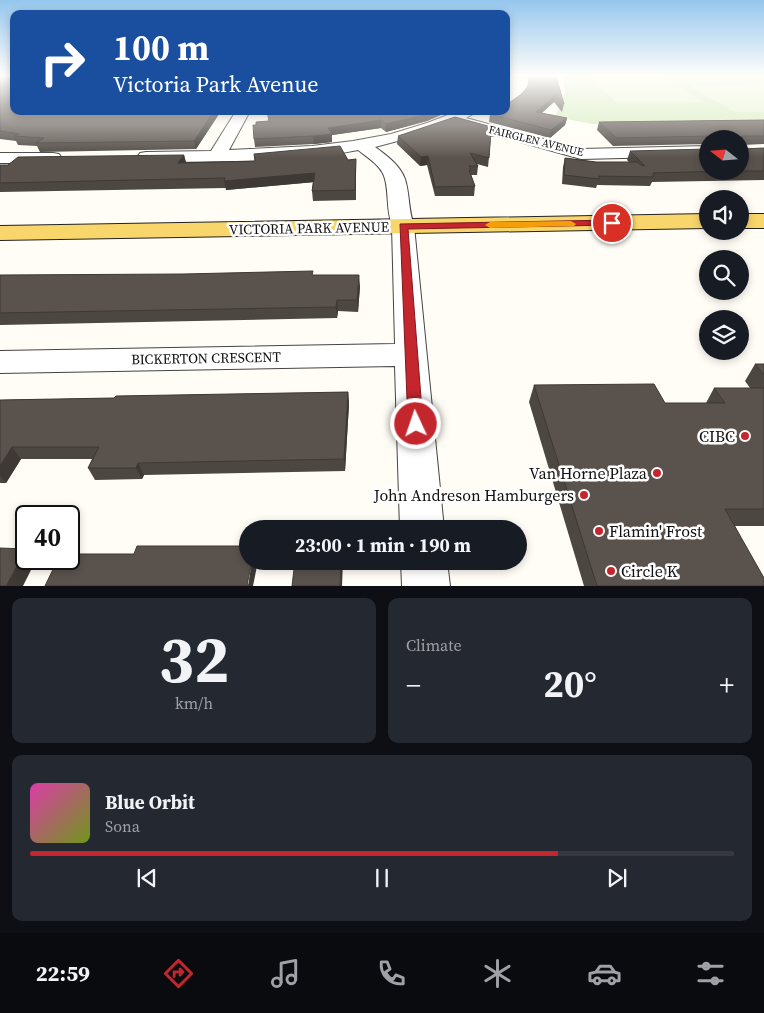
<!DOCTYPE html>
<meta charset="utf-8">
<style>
:root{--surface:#171b24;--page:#242831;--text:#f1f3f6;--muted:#9ea1a6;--line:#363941;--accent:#c4262e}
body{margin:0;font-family:"Source Serif 4",serif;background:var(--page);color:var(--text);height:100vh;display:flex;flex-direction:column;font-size:19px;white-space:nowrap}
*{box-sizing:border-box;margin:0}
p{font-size:16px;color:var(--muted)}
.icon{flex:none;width:28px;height:28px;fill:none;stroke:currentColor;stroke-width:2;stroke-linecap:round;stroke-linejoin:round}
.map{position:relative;height:586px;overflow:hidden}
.drawer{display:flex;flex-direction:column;gap:12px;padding:12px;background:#0d0f14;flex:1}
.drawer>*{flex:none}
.banner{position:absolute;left:10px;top:10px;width:500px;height:105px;border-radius:10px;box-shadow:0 2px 8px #0003;background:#1a4fa0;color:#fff;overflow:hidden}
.needle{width:32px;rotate:287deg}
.fabs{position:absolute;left:699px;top:130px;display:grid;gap:10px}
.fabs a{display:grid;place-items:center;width:50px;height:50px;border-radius:50%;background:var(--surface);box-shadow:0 2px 8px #0003;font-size:25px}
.speed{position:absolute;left:15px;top:505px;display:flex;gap:10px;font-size:25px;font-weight:700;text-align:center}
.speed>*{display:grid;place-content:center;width:65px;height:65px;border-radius:50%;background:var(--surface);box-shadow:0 2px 8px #0003;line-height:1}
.speed .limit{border:2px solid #111;border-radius:8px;background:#fff;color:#111}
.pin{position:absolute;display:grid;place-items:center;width:42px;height:42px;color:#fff;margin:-21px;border:2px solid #fff;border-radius:50%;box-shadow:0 1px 5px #0007}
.me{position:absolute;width:55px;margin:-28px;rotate:357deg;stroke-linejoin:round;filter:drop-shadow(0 0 4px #0008)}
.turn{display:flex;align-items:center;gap:18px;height:105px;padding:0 20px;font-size:22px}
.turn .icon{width:65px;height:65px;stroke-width:2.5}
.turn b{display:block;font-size:35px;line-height:42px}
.big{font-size:38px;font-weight:700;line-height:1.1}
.drawer .widget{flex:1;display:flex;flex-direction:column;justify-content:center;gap:8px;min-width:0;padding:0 18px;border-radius:10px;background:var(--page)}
.drawer .dial{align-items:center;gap:0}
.dial b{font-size:65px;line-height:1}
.song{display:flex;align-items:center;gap:15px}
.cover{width:60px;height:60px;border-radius:8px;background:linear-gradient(135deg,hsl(320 70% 55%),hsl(80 70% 35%))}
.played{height:5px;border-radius:2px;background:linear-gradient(90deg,var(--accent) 75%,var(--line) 75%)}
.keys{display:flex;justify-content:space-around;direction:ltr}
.heat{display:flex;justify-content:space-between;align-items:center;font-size:28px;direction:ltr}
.drawer .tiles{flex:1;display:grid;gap:12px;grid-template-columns:1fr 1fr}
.widget:last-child{grid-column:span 2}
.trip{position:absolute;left:239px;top:520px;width:288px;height:50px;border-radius:25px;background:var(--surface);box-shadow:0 2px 8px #0003;font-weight:700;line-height:50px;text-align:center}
.dock{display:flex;height:80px;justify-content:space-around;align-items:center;background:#090b0e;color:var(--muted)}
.dock .icon{width:35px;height:35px}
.dock .on{color:var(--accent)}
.dock b{font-size:22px;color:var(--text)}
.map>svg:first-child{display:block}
.green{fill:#d5ebbd}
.pitch{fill:#e6f2cf}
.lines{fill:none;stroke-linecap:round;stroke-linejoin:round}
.minor-casing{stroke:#444;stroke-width:2}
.major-casing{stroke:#222;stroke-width:2}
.minor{fill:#fff;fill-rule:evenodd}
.major{fill:#f9d66b;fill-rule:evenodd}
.wall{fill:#4d4742}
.shaded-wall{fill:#3f3936}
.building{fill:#5a524d;stroke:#3f3936}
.route{fill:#c4262e;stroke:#7f191e}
.slow{fill:#f59e0b}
.poi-dot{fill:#c4262e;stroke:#fff;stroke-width:2}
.labels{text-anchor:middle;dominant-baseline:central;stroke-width:5;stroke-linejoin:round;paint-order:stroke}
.far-street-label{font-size:11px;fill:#111;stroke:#fff}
.street-label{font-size:14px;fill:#111;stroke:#fff}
.near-poi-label{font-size:16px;fill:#111;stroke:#fff;text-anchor:end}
</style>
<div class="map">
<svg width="764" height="586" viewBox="0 0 764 586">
<rect width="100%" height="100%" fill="#fffdf5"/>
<path class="green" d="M564,76h200v45l-171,3 -38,-7 10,-24z"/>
<path class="pitch" d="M588,76h74l41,26h-87z
M764,85v27h-29l-45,-26z"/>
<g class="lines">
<g class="minor-casing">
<path id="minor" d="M236,111h14l-21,39 83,-4 41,-5 38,-7 36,-11 31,-12h20l-12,7 115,31 127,-3v10l-127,3 -123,-34 -2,-2 -17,7 -64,17c11,8 25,18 30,32 5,16 3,30 9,47l30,303h-44l-5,-163 -395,7v-22l395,-7 -3,-118c-6,-18 -3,-32 -7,-47 -3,-13 -17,-21 -27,-29 -69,14 -142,11 -212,12l-6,-1 -3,-4 3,-4 6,-1 65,-1z
M0,153h53l6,1 3,4 -3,4 -6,1h-53z
M401,561h46l3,25h-48z"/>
</g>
<g class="major-casing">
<path id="major" d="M708,214v14l-708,12v-14z
M740,214h24v14h-24z"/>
</g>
<use href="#minor" class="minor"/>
<use href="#major" class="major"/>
</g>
<path class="wall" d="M0,76l221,35 -25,38 -156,3 -3,-6 -19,-1 -2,-4 -16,-2z
M529,76h27l8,28 -2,8 -8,-10 -12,11 25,5 -2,7 -15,13 -61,-16 1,-8 16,-3 22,-25z
M267,111h183l-23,10 -41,11 -5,-4 -49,7v7l-18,2 -59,3 -1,-8 2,-14 13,-4z
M455,117l44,12 -1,8h-7l-3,30 -11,-3 1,2 -1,9h-6l4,11 -1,10h-39l-8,-31 -7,1 -23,-22 1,-8z
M764,120v24l-22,1v4l22,-1v32l-112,2 -2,4 -53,-1 -1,3 -34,-4 1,-17 2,-9 31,4h33l-2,-2 3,-9 78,20 32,-32h-32v5l-95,2 -16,-16 2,-8z
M184,155l2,7 162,-2 8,8v32l-43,1 -1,-10 1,-9 -87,8v-2l-226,4v-27h8z
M0,275h314l46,11 -2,26 -20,-1 -1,7 -337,7z
M755,364h9v162h-29l29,60h-180l-55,-184 5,-17 131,18h41l8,-15h36l-5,-7z
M348,392l1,12 -4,67 -201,4 -2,4 -47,1 -7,-12 4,-9h-71l-15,24h-6v-83l114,-2z"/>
<path class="shaded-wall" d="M556,95l-2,7 -20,17 2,-7z
M214,111h7l-25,38 -2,-8z
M434,111h16l-23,10 -41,11v-8z
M567,118l-2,7 -15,13 1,-8z
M381,120v8l-49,7v7l-18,2 -1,-8 15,-8z
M184,155l2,9 -8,-1z
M428,156l-1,9 -7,1 1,-9z
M315,173l1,9 -90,8 -2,-9z
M359,275l1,11 -2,26 -1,-12z
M337,300l1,11 -1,7 -1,-11z
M348,392l1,12 -4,67 -1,-12z
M12,447l9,12 -15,24 -6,-7v-10z
M138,463l6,12 -2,4 -6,-11z
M26,549v10h9l1,1 -13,26h-17z
M252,561h6l-5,25h-5z
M341,561h2l-1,25h-2z"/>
<path class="building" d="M1,76h13v35h200l-20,30 -158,2 8,-5 -30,-2 5,-2 -19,-3v-54z
M529,76l10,1 -1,-1h18l8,28 -8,-9 -20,17 31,6 -16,12 -61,-16 6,-3h10v-6l17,-12 5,-7z
M267,111h167l-6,3 -42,10 -5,-4 -53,8 4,6 -19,2 -59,3 -1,-14h3v-3l13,-1z
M455,117l44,12h-8l-2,29 -19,-5 8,13h-9l2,3 -2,1 6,16 -40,1 -7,-31 -7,1 -23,-21z
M764,120v16h-22v13l22,-1v23h-24v-32h-27l-2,-3 -95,2 -17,-16z
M340,146l8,14 8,-1 -1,31 -43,1 3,-18 -91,8 1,-3 -225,5v-18h8l10,-8 166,-2 -6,8 77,-2 -1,-7z
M708,149v22h20l-75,2v4l-54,-1v3l-35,-4 1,-17 31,4h41l4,3 4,1 -15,-15z
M313,271l-1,4h47l-2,25h-20l-1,7 -336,6v-38l183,-1z
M755,364h9v11z
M654,384l11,19h60l-11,-15h50v121h-39l39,69v8h-167l-63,-201z
M348,392l-4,67 -206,4 -2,5h-48l11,-21h-87l-12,19v-66l114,-2 2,-2z
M137,546h111v15h4l-5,24h5v1h-207l13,-27h11v-5h65z
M0,548l26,1 -20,37h-6z
M295,561h46l-1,25h-48z"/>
<linearGradient id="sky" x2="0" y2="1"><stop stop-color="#95c6ee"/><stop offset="0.48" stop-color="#fffefa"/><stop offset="1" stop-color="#fffefa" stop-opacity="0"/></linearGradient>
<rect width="764" height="158" fill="url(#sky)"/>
<path class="route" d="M612,220l5,3 -1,2 -208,4 15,195 -2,4 -5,2 -6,-2 -2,-4 -8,-200z"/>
<path class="slow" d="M571,221l5,3 -2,2 -84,2 -5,-3 5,-3z"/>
<g class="poi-dot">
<circle cx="745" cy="436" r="5"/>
<circle cx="657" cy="473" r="5"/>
<circle cx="584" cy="495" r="5"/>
<circle cx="599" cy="531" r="5"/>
<circle cx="611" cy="571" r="5"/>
</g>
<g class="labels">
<g class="far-street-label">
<text transform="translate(536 141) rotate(14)">FAIRGLEN AVENUE</text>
</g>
<g class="street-label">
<text transform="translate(309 228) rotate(-1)">VICTORIA PARK AVENUE</text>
<text transform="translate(206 358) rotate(-1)">BICKERTON CRESCENT</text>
</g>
<g class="near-poi-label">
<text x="735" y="436">CIBC</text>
<text x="647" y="473">Van Horne Plaza</text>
<text x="574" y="495">John Andreson Hamburgers</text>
<text x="609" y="531" text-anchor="start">Flamin' Frost</text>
<text x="621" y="571" text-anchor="start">Circle K</text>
</g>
</g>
</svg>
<div class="fabs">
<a><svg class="needle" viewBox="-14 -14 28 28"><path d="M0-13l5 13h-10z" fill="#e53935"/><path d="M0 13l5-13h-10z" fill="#9ea1a6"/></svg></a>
<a><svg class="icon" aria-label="sound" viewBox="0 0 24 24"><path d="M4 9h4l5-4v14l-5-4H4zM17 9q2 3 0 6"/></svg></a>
<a><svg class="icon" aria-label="search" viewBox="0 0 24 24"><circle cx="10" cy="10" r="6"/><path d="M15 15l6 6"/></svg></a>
<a><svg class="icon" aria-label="layers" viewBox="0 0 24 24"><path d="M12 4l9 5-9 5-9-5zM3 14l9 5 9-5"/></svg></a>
</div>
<div class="speed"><div class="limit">40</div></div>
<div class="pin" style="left:612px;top:223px;background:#d93025"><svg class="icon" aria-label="arrive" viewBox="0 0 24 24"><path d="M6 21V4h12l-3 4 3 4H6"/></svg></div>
<svg class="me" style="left:416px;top:424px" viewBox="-20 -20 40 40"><circle r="17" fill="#c4262e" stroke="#fff" stroke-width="3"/><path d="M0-11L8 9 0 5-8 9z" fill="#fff"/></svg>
<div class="trip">23:00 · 1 min · 190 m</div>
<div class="banner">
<div class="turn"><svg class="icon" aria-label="right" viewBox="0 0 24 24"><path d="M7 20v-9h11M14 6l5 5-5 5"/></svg><div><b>100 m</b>Victoria Park Avenue</div></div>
</div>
</div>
<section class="drawer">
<div class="tiles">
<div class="widget dial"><b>32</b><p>km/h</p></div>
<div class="widget"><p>Climate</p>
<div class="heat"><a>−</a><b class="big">20°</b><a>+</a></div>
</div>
<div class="widget">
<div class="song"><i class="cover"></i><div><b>Blue Orbit</b><p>Sona</p></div></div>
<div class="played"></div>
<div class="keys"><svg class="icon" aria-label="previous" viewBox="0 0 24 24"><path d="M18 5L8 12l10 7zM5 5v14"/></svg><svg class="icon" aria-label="pause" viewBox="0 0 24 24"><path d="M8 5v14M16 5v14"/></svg><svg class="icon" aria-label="next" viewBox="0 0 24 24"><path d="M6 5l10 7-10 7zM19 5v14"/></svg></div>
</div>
</div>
</section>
<nav class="dock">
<b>22:59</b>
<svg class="icon on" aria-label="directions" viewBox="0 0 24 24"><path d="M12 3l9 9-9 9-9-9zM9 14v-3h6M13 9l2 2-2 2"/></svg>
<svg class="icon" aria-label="music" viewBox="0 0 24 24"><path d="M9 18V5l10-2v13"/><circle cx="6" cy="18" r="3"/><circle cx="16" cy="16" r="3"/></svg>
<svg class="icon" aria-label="phone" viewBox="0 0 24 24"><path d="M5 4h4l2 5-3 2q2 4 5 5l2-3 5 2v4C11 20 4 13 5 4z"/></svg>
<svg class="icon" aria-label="climate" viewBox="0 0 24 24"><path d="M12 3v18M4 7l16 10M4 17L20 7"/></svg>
<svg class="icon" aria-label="car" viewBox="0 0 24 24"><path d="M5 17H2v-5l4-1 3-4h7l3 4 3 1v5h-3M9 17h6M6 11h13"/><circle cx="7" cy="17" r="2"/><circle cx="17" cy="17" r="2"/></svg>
<svg class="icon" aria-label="filters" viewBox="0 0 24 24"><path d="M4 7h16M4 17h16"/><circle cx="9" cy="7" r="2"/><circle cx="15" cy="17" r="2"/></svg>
</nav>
